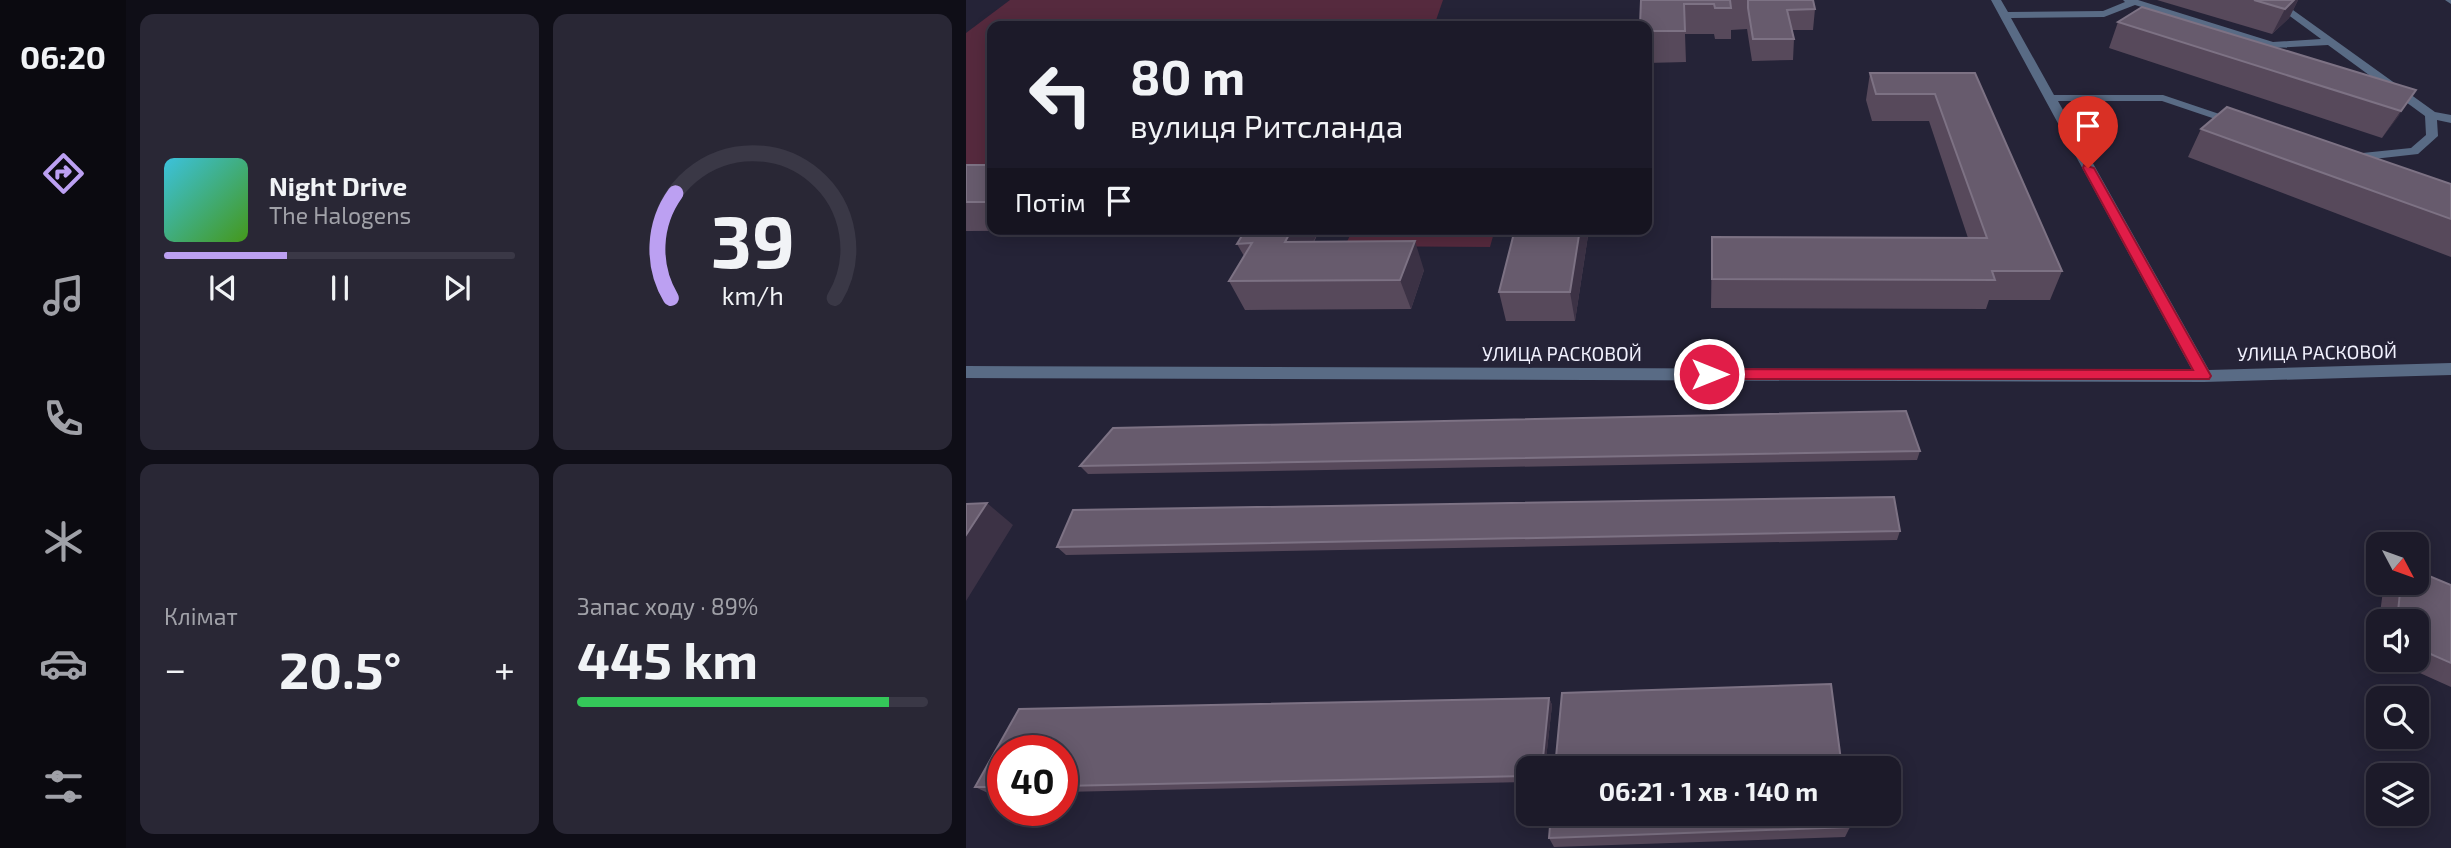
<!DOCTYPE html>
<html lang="uk">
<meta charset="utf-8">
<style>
:root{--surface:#1c1a29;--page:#292735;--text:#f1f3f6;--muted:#a0a1a8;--line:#3a3846;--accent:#bca0f2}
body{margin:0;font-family:"Exo 2",sans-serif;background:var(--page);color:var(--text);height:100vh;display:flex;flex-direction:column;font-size:26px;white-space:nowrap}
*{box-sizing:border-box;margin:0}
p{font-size:23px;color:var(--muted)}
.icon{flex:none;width:38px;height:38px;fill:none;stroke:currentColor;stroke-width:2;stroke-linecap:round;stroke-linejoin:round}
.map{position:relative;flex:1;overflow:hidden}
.side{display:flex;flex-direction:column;gap:14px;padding:14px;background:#0f0e17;width:840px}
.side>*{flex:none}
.banner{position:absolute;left:21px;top:21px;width:665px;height:214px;border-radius:14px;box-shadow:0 4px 18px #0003,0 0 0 2px var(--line);background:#1c1a29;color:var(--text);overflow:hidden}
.needle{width:46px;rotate:131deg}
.controls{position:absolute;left:1400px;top:532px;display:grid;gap:14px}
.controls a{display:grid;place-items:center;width:63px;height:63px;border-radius:14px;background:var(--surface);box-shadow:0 4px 18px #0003,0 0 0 2px var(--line);font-size:35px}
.speed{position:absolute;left:21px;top:735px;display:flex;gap:14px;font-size:35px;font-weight:700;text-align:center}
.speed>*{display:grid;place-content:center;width:91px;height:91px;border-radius:50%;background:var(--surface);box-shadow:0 4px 18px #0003,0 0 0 2px var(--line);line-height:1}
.speed .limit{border:10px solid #d22;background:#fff;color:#111}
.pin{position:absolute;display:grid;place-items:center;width:60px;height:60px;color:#fff;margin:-72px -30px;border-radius:50% 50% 50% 0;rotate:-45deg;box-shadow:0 0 7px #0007}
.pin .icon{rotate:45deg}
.me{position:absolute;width:77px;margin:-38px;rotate:90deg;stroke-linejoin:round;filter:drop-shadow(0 0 5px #0008)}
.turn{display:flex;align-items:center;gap:24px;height:147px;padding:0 28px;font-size:32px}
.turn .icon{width:91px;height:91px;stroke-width:2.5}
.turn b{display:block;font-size:49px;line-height:60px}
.then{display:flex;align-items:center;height:66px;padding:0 28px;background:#0003;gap:14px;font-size:26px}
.big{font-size:52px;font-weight:700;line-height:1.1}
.side .tile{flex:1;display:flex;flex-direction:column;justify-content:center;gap:10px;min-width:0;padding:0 24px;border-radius:14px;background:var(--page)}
.side .dial{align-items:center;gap:0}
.dial svg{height:182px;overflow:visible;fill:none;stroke:var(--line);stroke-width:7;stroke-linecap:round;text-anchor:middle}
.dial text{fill:var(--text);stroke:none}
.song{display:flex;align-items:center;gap:21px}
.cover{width:84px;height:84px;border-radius:10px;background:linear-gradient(135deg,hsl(190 70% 55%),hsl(100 70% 35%))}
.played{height:7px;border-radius:4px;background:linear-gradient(90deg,var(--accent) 35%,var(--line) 35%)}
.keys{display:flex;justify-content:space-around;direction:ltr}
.heat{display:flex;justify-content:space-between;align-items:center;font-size:38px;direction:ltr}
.charge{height:10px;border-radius:5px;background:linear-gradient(90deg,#34c759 89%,var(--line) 0)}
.side .tiles{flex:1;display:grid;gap:14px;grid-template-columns:repeat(2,1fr)}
.trip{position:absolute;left:550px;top:756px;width:385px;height:70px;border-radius:14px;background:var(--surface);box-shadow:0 4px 18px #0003,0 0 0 2px var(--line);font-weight:700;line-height:70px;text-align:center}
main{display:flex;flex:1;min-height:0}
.menu{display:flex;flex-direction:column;width:126px;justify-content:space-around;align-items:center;background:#0b0a10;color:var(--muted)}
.menu .icon{width:49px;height:49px}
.menu .selected{color:var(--accent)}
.menu b{font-size:32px;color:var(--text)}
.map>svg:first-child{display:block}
.green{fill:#562a3e}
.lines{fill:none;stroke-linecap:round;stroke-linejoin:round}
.minor{fill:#596b85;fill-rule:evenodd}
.wall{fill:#57495b}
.shaded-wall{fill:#3c3245}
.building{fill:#675b6d;stroke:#7d7284;stroke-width:2}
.route{fill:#e11d48;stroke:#92132f;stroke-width:2}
.labels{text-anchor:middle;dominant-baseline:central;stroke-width:7;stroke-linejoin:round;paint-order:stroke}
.street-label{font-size:19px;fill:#f1f1fe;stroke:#252337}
</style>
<main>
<nav class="menu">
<b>06:20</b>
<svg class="icon selected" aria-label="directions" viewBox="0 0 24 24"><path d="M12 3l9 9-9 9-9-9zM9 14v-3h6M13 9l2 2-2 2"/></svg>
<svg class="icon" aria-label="music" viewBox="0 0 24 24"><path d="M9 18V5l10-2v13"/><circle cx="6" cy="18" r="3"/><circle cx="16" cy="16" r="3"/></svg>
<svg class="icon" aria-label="phone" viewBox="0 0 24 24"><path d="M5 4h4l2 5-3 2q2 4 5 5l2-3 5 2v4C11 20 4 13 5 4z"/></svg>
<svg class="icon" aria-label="climate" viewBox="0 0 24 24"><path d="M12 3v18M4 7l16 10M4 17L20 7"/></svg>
<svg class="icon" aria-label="car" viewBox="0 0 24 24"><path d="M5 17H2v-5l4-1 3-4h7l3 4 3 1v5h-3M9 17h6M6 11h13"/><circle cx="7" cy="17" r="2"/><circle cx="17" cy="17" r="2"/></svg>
<svg class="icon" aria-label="filters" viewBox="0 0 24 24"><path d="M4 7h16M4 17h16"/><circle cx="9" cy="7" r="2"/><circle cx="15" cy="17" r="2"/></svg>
</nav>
<section class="side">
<div class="tiles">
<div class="tile">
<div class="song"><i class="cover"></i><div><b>Night Drive</b><p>The Halogens</p></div></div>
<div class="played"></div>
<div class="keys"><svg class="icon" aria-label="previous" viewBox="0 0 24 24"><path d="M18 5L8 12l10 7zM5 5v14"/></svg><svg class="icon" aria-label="pause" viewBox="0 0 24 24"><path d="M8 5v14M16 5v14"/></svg><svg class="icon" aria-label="next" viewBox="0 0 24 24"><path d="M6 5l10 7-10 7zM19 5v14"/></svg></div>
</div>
<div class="tile dial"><svg viewBox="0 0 100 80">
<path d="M14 69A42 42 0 1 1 86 69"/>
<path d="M14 69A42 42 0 0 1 16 23" stroke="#bca0f2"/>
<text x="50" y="56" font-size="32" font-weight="700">39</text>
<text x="50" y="72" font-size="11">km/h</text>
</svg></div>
<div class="tile"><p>Клімат</p>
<div class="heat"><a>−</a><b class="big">20.5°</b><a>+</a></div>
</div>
<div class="tile"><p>Запас ходу · 89%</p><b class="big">445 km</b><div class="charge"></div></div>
</div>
</section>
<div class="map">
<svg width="1485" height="848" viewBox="0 0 1485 848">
<rect width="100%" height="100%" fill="#252337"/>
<path class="green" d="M44,0h433l-9,26h-442v143h-26v-136z
M387,229h142l-5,18 -145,-1z"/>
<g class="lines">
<path class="minor" d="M1025,0h10l7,12 95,-1 22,-9 -2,-2h15l135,42 48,-3 -53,-39h11l156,112 16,3v8l-14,-3 1,16 -20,18 -71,8 -6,-4 2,-3 68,-7 15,-13 -1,-19 -97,-71 -56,3 -137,-43 -31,12 -93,1 43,77h109l83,28 -10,3 -74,-25h-104l151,269 242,-7v12l-247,7 -1238,-4v-12l1226,4z
M1479,0h6v4z"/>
</g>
<path class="wall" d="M675,0h172l2,9 -2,21h-21l2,9 -1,21 -41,1 -5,-32 -16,1v9h-16l-1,-5h-29l1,28 -39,1v-37z
M1191,0h141l-9,18 -17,16z
M1152,22l298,68 -34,48 -273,-90z
M904,73h105l87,198 -12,29h-61l-3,9 -275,-1 1,-71 256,1 -39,-117h-57l-6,-21z
M1235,129l250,55v73l-263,-100z
M0,165h26v64h328l-6,13 110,28 -13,39 -166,1 -16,-29 15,-25 -7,-12 9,-14 -280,1z
M549,229h74l-14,92h-69l-7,-29z
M954,451l-3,9 -829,14 -8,-8z
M934,531l-3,9 -831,15 -9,-8z
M1418,583h33l34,2v102l-60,-27h26v-39h-38z
M1412,630v24l-2,-1z
M583,698l3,7 -7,63h-17v14l-466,10v-41h-59v42h-15l-13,-6 44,-78z
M884,827l-5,10 -291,10 -5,-9z"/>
<path class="shaded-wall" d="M1328,0h4l-9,18 -17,16 13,-25z
M1450,90l-18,27 -16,21 19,-27z
M326,229h28l-22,41 -13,-28z
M614,229h9l-14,92 -5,-29z
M449,241l9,29 -13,39 -11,-29z
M21,503l26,22 -47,76v-66z
M583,698l3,7 -7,63h-3z"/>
<path class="building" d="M675,0h89l1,8h-16l-1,-4h-30l1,27h-38v-5h-7z
M782,0h65l2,9 -28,1 7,29h-41l-5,-31z
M1288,0h40l-9,9z
M1176,7l274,83 -15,21 -283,-89z
M904,73h105l87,198h-70l3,9 -283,-1v-42l275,1 -52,-144h-59z
M1261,107l224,77v35l-250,-90z
M0,165h26v37h-26z
M280,229h46l-7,13 130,-1 -15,39 -171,1 23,-38 -15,1z
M549,229h65l-10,63h-71z
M940,411l14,40 -840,15 33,-38z
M928,497l6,34 -843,16 16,-37z
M21,503l-21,32v-31z
M1451,571l34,14v78l-34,-15v-27h-20l4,-38h16z
M865,684l11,84h-287l7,-75z
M583,698l-7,70h-14v8l-466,10v-35h-59v36h-28l44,-78z
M585,814h297l2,13 -301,11z"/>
<path class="route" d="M1118,165l10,3 117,208 -2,3h-500l-8,-5 8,-5 484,1 -110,-202z"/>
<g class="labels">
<g class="street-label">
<text transform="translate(1351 352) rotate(-1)">УЛИЦА РАСКОВОЙ</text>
<text x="596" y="353">УЛИЦА РАСКОВОЙ</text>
</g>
</g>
</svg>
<div class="controls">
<a><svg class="needle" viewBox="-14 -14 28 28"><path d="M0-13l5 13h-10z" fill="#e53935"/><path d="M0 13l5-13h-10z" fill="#a0a1a8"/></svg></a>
<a><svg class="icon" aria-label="sound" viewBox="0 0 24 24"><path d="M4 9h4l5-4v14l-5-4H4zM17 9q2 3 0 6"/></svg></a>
<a><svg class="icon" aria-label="search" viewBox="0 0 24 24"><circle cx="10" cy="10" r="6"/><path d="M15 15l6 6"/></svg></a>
<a><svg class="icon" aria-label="layers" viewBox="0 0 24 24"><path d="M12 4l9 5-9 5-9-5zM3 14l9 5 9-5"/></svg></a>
</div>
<div class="speed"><div class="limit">40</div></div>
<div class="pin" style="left:1122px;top:168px;background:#d93025"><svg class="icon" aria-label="arrive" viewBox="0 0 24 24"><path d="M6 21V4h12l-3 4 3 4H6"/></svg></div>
<svg class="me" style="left:743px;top:374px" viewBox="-20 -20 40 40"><circle r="17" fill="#e11d48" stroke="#fff" stroke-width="3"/><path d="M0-11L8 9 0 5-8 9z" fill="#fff"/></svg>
<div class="trip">06:21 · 1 хв · 140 m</div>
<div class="banner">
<div class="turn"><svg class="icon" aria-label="left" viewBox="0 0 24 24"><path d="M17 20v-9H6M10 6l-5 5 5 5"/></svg><div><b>80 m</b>вулиця Ритсланда</div></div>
<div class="then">Потім<svg class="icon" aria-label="arrive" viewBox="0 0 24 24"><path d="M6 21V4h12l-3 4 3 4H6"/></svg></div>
</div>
</div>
</main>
